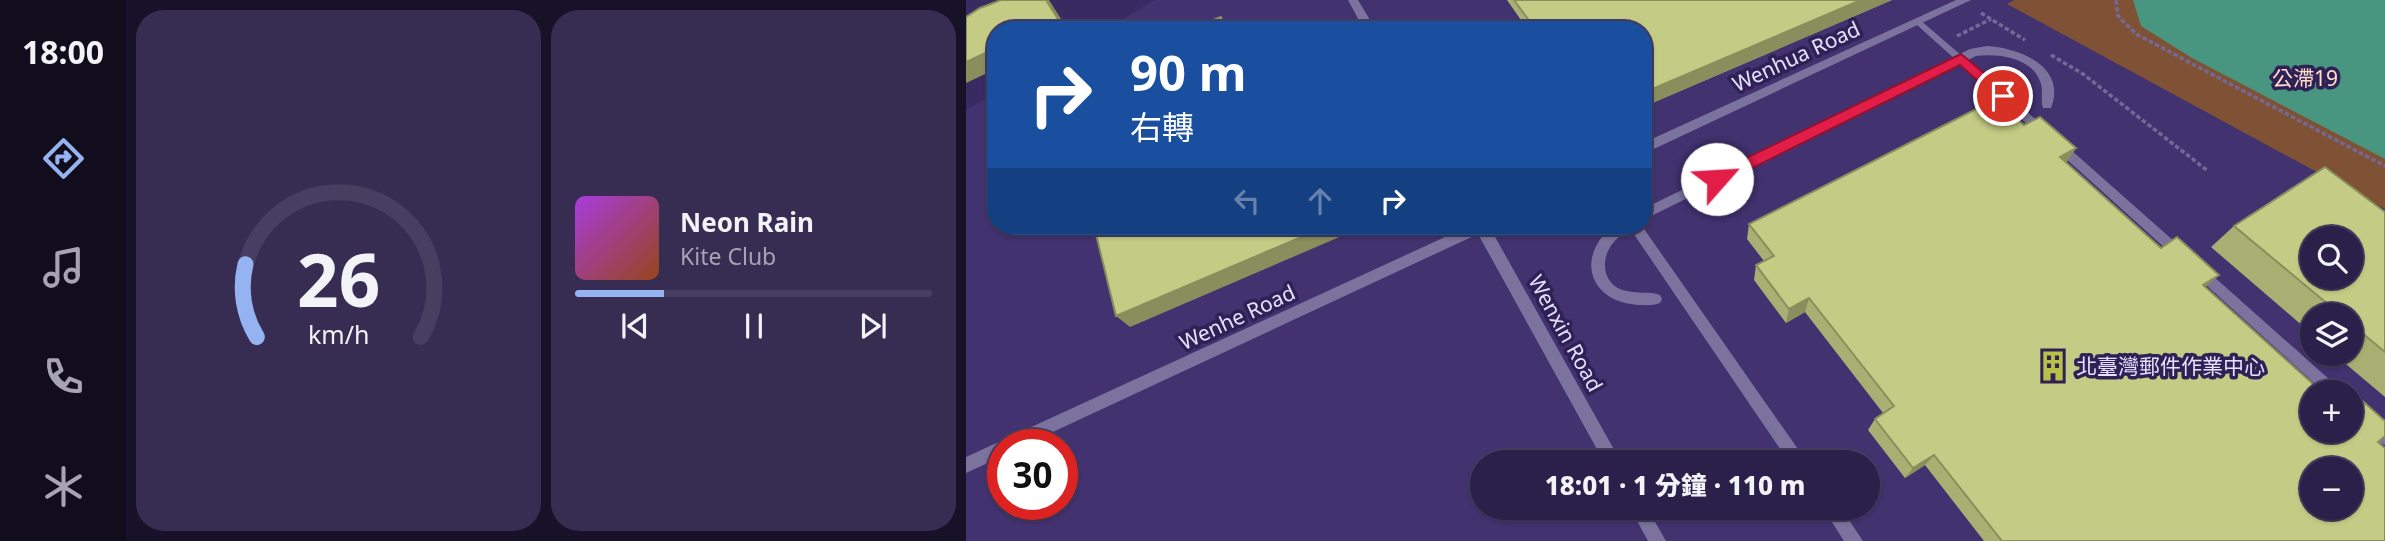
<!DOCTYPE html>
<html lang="zh-TW">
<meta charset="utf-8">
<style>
:root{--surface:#2b2049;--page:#372d53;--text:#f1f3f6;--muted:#a6a3b4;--line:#473e61;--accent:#95b2f1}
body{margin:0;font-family:"Noto Sans","Noto Sans TC",sans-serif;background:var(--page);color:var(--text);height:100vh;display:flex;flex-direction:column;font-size:26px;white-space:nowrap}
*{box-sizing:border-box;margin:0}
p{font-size:23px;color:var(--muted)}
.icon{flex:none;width:38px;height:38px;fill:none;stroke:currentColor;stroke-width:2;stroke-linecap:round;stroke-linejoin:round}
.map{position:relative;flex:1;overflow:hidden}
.panel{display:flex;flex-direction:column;gap:10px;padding:10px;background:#181228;width:840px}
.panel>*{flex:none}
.top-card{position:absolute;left:21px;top:21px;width:665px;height:214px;border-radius:28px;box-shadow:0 2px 5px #0004,0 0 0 2px var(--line);background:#1a4fa0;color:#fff;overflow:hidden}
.controls{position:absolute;left:1334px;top:226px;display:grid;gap:14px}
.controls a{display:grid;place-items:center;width:63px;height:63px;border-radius:50%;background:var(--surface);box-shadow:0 2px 5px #0004,0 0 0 2px var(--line);font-size:35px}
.speed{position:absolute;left:21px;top:429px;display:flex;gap:14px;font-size:35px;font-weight:700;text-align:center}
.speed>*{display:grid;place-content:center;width:91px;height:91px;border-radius:50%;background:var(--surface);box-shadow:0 2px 5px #0004,0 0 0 2px var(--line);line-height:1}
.speed .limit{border:10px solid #d22;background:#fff;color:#111}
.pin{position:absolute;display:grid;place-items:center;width:60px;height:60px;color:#fff;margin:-30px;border:4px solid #fff;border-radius:50%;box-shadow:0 2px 7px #0007}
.me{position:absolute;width:77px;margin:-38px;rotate:64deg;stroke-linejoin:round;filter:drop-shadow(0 0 5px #0008)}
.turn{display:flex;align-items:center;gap:24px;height:147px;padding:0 28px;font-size:32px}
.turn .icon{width:91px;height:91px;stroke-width:2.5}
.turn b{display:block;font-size:49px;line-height:60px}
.lanes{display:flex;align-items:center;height:66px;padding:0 28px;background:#0003;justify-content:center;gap:35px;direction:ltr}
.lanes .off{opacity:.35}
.panel .tile{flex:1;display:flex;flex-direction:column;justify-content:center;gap:10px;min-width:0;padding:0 24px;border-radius:28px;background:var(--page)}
.panel .dial{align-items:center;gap:0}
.dial svg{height:182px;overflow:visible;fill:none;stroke:var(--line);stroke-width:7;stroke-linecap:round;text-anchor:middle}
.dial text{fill:var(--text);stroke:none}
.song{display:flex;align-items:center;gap:21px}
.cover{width:84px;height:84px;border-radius:10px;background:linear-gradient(135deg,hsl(280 70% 55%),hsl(20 70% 35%))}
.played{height:7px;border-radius:4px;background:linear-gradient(90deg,var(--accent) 25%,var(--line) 25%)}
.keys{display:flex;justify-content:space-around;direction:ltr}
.panel .tiles{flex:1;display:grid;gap:10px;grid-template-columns:repeat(2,1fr)}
.trip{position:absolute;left:504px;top:450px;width:410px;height:70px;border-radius:35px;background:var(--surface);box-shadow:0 2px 5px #0004,0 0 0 2px var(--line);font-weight:800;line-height:70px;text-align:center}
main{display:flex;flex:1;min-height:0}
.tab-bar{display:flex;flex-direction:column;width:126px;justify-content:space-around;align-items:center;background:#110d1d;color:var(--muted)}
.tab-bar .icon{width:49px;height:49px}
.tab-bar .selected{color:var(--accent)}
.tab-bar b{font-size:32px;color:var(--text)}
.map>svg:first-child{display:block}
.built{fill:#423270;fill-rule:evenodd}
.green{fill:#7f5235}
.water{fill:#489580}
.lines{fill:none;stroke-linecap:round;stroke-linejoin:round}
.path{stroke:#746996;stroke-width:3.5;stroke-dasharray:4.5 2.5;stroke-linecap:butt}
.lane{fill:#7b739d;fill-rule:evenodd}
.street{fill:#7b739d;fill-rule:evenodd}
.wall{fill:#a9af72;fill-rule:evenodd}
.shaded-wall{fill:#898e5c}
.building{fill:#c4cb84;stroke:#898e5c;stroke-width:2;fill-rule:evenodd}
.route{fill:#e11d48;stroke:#92132f;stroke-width:2}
.labels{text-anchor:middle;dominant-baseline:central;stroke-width:7;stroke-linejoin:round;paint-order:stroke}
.street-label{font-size:21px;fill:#e6e1fd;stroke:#2f2056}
.park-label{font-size:21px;fill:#fddcc9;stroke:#2f2056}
.poi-label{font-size:21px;fill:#e6e1fd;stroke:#2f2056;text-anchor:start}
</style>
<main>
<nav class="tab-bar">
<b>18:00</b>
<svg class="icon selected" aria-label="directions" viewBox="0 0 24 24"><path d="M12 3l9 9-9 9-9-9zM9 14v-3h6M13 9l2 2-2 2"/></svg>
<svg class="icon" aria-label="music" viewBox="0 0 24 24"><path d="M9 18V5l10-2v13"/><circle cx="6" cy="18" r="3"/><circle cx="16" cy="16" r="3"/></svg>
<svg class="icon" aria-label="phone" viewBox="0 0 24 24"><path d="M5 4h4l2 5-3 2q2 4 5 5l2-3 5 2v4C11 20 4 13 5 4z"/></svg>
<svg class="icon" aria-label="climate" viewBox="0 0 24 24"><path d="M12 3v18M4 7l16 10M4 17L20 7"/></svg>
</nav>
<section class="panel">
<div class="tiles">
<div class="tile dial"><svg viewBox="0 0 100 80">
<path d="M14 69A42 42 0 1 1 86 69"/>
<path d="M14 69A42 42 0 0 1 9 37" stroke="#95b2f1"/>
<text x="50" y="56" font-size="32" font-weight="700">26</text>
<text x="50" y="72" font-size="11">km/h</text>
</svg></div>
<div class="tile">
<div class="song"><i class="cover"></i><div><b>Neon Rain</b><p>Kite Club</p></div></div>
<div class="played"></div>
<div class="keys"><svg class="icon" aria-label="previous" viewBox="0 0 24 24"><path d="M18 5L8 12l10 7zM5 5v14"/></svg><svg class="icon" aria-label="pause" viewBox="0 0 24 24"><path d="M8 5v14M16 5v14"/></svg><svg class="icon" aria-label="next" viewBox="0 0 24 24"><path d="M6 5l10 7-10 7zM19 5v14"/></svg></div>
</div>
</div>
</section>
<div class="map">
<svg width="1419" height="541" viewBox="0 0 1419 541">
<rect width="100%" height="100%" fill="#392b61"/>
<path class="built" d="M189,0h859l-6,4 377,205v332h-1419v-431l30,-17v133h647v-196h-539zM1346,238h38v38h-38zM1346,315h38v39h-38zM1346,392h38v38h-38zM37,444h59v60h-59zM516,462h385v46h-385zM1346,469h38v39h-38z"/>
<path class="green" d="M1048,0h371v209l-378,-205z"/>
<path class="water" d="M1167,0h252v159l-193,-101 -51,-32z"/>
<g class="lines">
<path class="path" d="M1150,0l2,16 18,18 249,132
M1015,13l44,27
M991,36l34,-17
M1085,55l32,19 125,97"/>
<path class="lane" d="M953,19l129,111 1,3 -1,3h-8l-124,-112 -2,-2z
M1092,141l4,1 122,108 2,4 -2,4h-8l-122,-110 -2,-3 2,-3z
M1233,266l4,1 136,121 2,4h-17l-129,-117 -2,-4 2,-4z
M1384,401l35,28v16l-5,-2 -30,-27z"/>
<path class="street" d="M382,0h10l18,30h-12z
M990,0h15l-328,154v-11z
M1021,46c33,2 80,21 64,62h-8c-3,-9 1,-18 -3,-27 -9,-24 -42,-28 -64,-25l-333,164v-11l327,-160z
M503,226h20l132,236h-17l-126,-228 -451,210h-24v12l-37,17v-16z
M647,226h29l165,236h-18l-160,-235c-5,6 -11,10 -16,16 -14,17 -10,44 14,48 11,3 22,0 33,4l2,4 -2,4c-7,3 -14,2 -22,2 -49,-3 -63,-48 -25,-79z
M664,508h17l19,33h-18z
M857,508h18l22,33h-19z"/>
</g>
<path class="wall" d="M541,0h385l-249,107v-77h-115z
M1030,99l28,26 16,-8 36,31 -10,14 95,86 16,-11 42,38 -14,12 117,105h-10v38h38v-38h-12l9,-5 38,34v15l-7,6 7,6v93h-401l-59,-76 -20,13 -37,-48 7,-11 8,-6 -78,-101 -19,11 -32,-43 2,-15 8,-4 -17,-22 2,-15zM1346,469h38v39h-38z
M1419,212v185l-51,-43h16v-39h-38v19l-101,-87 23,-21z"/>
<path class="shaded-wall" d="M80,0h3l19,30h-34z
M895,0h31l-249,107v-14z
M30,48v21l-30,14v-21z
M1110,148l-11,17 -5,-8z
M361,226h38l-235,101 -14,-11z
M1253,275l-16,14v-4z
M843,298l-4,14 -19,11 3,-14z
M968,455l-9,10 -20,13 8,-10z"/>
<path class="building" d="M35,0h45l12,19 -24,11h-38v18l-30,14v-45l14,-9z
M548,0h347l-218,93v-63h-107z
M255,17l5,13h-41z
M1030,99l28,26 16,-8 36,31 -16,9 101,91 16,-11 42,38 -16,10 119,107h-10v38h38v-38h-10l7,-5 38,34v15l-7,6 7,6v93h-383l-68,-86 -21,13 -38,-49 19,-13 -85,-108 -20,11 -33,-44 18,-9 -25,-32zM1346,469h38v39h-38z
M1359,167l60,45v140l-35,-29v-8h-9l-107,-89zM1346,238h38v38h-38z
M128,226h233l-211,90z"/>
<path class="route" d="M995,54l46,38v7h-9l-38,-34 -238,118h-11l-2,-4 2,-4z"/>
<defs>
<g id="building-bare" transform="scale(2.415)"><path d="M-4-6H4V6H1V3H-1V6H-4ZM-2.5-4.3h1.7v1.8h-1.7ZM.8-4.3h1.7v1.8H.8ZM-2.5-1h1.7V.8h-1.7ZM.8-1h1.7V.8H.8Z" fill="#b8c147" stroke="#2f2056" stroke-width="2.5" paint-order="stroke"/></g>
</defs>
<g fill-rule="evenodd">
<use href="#building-bare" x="1087" y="366"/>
</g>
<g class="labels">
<g class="street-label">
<text transform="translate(830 56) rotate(-25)">Wenhua Road</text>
<text transform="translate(271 317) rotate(-25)">Wenhe Road</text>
<text transform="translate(600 333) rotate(61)">Wenxin Road</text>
</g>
<g class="park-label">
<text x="1339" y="78">公滯19</text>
</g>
<g class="poi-label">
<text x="1110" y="366">北臺灣郵件作業中心</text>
</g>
</g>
</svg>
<div class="controls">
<a><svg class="icon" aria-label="search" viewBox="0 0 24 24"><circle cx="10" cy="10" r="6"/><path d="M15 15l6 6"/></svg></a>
<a><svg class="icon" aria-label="layers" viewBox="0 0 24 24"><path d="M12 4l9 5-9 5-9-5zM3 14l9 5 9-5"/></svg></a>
<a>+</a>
<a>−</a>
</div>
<div class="speed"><div class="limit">30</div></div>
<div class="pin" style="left:1037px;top:96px;background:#d93025"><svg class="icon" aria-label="arrive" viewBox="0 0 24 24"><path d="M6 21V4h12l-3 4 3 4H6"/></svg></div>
<svg class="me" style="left:751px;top:179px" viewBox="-20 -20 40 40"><circle r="19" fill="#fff"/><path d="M0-13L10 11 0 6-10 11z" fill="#e11d48"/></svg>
<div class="trip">18:01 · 1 分鐘 · 110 m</div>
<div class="top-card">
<div class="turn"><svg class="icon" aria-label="right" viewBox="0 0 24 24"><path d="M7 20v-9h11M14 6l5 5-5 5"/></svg><div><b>90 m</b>右轉</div></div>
<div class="lanes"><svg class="icon off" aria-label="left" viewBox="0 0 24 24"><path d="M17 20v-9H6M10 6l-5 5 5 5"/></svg><svg class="icon off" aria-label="ahead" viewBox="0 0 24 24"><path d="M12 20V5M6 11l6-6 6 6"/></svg><svg class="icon" aria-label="right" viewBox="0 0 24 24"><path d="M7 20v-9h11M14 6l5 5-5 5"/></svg></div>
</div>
</div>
</main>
